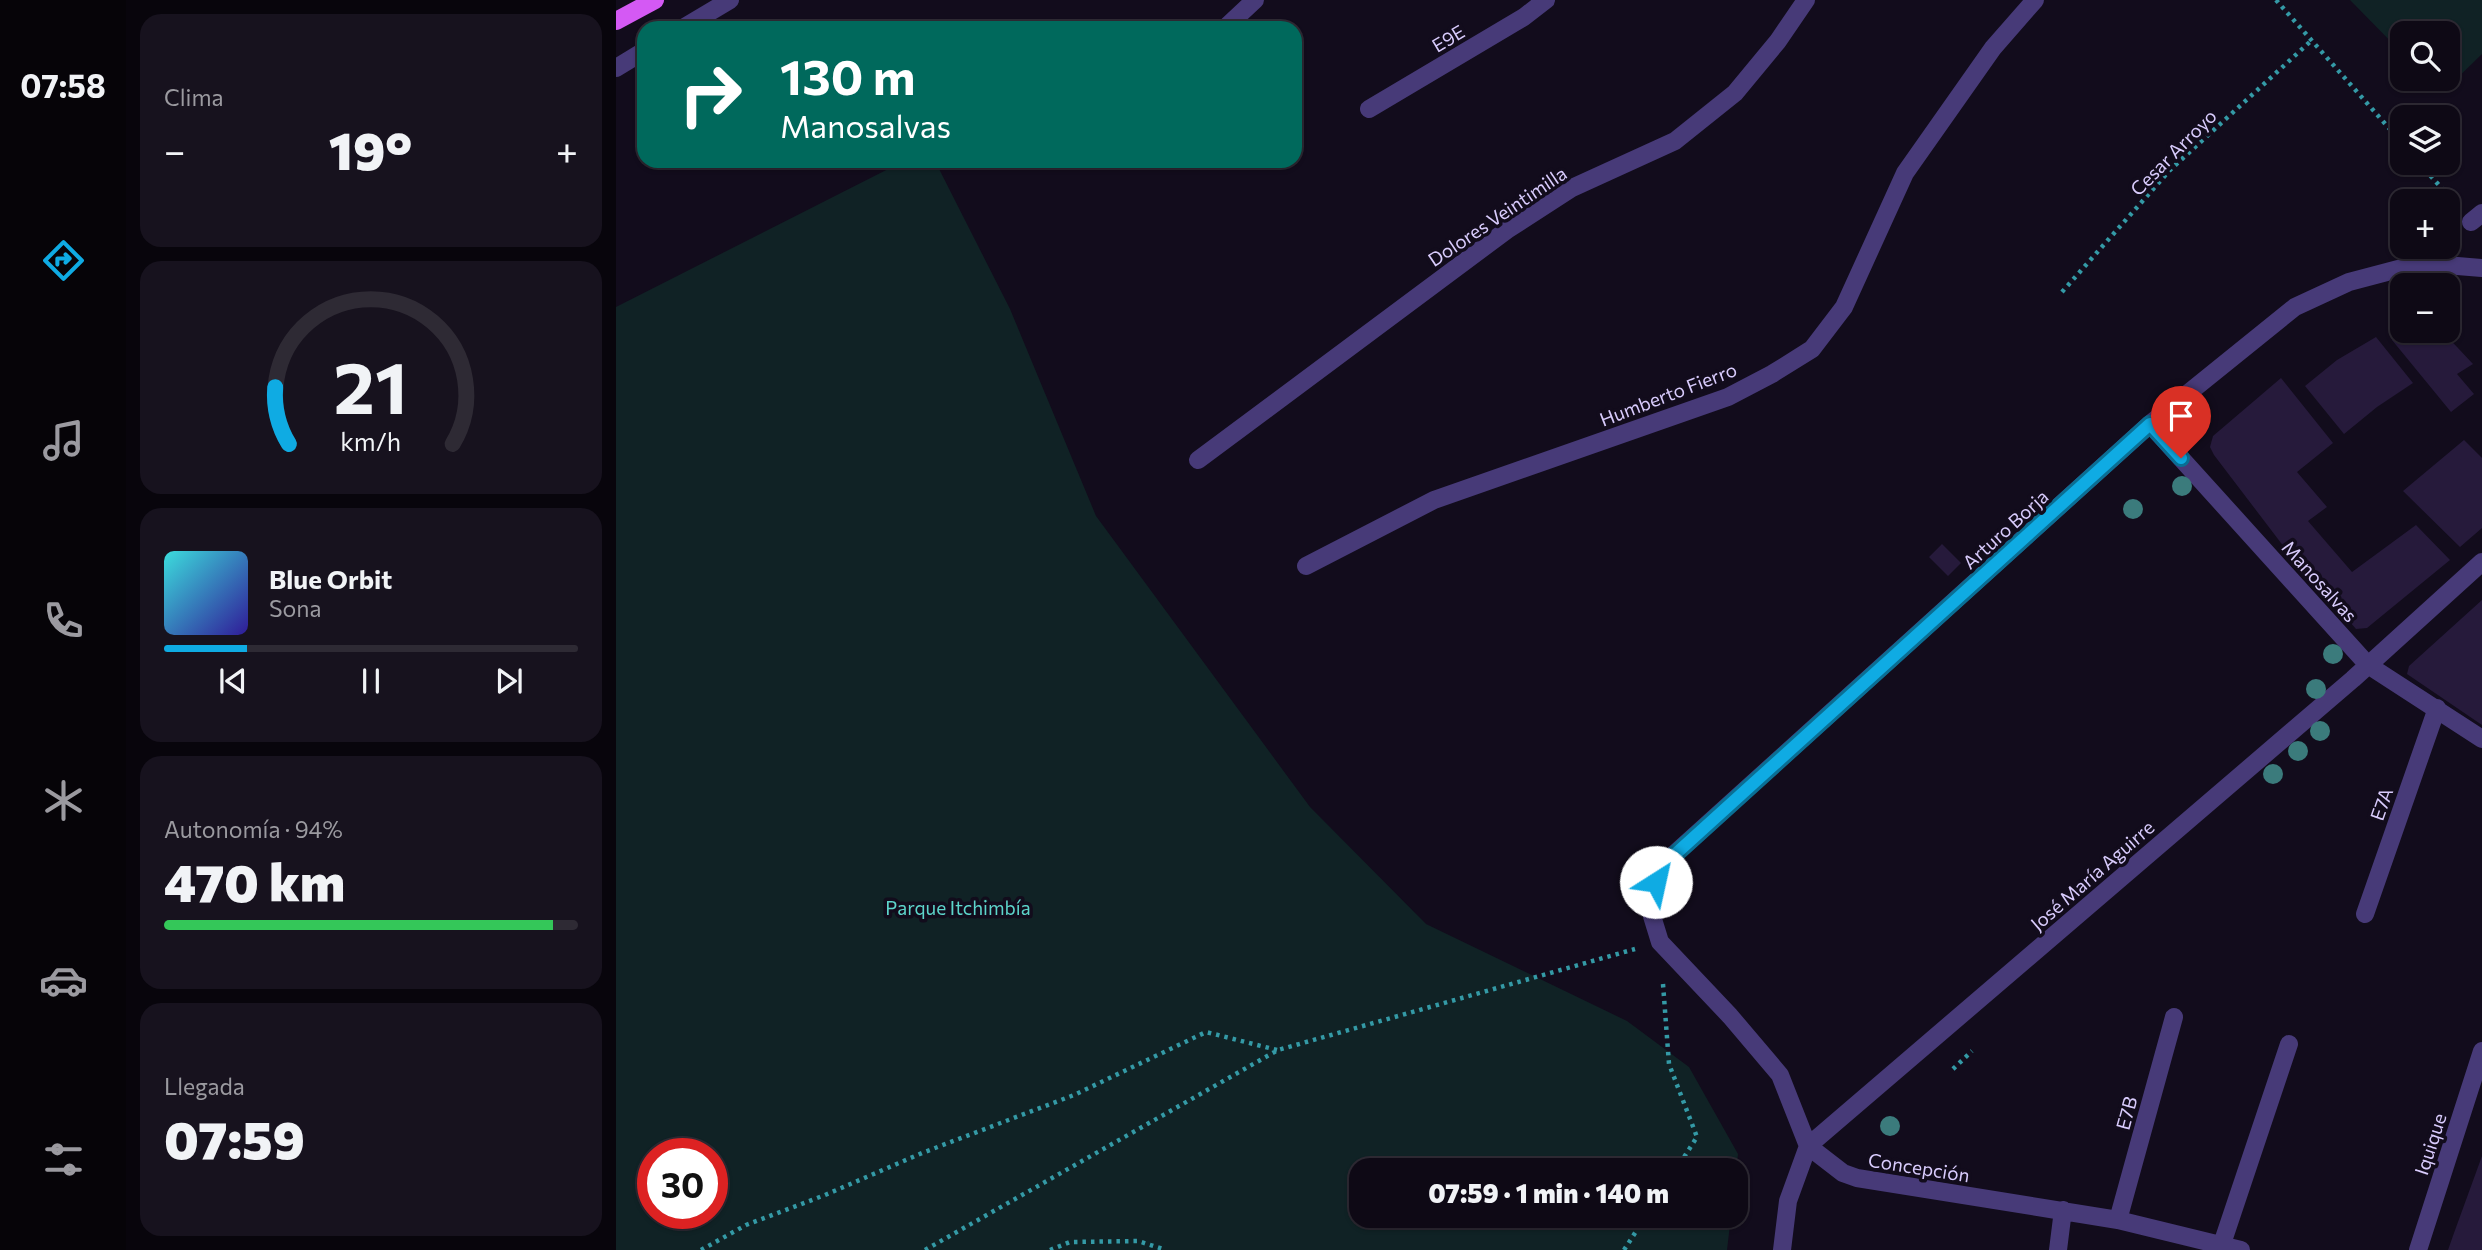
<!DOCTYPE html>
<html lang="es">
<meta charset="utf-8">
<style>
:root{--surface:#0e0915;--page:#17121e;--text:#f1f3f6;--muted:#9b9aa0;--line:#2e2a34;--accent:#0fabe3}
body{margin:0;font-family:Commissioner,sans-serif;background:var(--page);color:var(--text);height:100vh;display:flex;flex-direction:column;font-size:26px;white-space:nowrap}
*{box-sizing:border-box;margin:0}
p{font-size:23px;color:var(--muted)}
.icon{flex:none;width:38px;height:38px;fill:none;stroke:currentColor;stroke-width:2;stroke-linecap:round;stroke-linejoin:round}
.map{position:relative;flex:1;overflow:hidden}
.panel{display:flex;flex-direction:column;gap:14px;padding:14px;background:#08050c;width:490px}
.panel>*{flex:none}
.hud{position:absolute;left:21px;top:21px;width:665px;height:147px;border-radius:21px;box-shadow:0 2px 5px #0004,0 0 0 2px var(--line);background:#00695c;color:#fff;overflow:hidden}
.controls{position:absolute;left:1774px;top:21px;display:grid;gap:14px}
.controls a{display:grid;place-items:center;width:70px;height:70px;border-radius:14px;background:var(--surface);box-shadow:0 2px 5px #0004,0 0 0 2px var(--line);font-size:35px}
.speed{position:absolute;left:21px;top:1138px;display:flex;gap:14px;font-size:35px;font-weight:700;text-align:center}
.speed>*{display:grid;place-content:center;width:91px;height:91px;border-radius:50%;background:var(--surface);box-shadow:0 2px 5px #0004,0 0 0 2px var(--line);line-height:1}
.speed .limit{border:10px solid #d22;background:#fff;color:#111}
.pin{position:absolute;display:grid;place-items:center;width:60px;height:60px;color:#fff;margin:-72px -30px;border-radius:50% 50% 50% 0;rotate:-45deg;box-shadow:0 0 7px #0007}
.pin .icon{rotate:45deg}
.me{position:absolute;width:77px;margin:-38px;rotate:35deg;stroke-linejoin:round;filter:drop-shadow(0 0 5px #0008)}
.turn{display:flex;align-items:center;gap:24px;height:147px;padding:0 28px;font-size:32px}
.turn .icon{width:91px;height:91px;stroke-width:2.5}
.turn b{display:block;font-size:49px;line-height:60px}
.big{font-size:52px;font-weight:800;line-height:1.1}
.panel .card{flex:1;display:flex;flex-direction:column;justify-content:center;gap:10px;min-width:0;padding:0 24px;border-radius:21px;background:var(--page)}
.panel .dial{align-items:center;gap:0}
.dial svg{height:182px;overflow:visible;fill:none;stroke:var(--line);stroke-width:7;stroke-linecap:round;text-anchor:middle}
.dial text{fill:var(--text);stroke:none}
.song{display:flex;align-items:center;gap:21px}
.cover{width:84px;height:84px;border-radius:10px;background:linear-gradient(135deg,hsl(180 70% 55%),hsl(250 70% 35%))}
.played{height:7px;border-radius:4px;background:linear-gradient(90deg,var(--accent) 20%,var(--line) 20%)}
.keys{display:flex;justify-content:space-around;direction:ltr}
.heat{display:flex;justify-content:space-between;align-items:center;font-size:38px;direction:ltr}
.charge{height:10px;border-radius:5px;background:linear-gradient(90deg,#34c759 94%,var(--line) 0)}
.trip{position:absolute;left:733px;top:1158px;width:399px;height:70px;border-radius:21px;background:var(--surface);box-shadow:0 2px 5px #0004,0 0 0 2px var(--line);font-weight:800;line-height:70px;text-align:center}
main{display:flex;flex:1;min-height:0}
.menu{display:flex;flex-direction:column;width:126px;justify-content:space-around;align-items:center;background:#060408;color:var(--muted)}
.menu .icon{width:49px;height:49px}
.menu .active{color:var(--accent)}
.menu b{font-size:32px;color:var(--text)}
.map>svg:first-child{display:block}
.green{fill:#102225;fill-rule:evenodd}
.building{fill:#261a3b}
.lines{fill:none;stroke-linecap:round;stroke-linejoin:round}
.path{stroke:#349aa6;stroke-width:4.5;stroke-dasharray:3.5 5;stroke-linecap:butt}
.minor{stroke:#473a78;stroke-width:18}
.major{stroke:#d459f4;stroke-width:18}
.tree{fill:#3b7b7c}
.route-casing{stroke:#0a6f94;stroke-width:18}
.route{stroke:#0fabe3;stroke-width:12}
.labels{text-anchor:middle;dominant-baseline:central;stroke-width:7;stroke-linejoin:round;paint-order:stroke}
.street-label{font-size:19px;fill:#d8cbfc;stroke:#120c1c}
.park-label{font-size:19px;fill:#5dd5cb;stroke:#120c1c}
</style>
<main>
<nav class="menu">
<b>07:58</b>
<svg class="icon active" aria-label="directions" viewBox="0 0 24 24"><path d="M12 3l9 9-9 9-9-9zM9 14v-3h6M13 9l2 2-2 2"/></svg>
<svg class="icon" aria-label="music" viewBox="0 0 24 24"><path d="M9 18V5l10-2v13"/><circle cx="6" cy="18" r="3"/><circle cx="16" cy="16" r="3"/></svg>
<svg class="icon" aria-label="phone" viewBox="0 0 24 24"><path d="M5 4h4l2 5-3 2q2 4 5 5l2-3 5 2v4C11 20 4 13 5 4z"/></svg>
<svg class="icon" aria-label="climate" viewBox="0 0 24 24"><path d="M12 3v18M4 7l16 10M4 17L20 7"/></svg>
<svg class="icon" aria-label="car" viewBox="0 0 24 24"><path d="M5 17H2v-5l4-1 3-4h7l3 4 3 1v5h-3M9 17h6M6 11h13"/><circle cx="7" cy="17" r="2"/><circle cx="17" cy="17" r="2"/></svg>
<svg class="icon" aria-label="filters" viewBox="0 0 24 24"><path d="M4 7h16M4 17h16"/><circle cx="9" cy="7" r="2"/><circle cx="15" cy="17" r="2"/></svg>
</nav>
<section class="panel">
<div class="card"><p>Clima</p>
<div class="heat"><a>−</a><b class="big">19°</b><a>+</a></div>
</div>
<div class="card dial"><svg viewBox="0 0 100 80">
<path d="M14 69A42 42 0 1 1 86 69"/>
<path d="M14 69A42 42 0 0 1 8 44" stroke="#0fabe3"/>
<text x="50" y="56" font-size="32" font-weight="700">21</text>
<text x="50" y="72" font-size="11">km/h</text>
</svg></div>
<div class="card">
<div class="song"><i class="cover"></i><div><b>Blue Orbit</b><p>Sona</p></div></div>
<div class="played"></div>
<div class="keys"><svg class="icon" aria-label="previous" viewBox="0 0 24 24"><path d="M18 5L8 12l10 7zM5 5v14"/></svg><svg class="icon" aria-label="pause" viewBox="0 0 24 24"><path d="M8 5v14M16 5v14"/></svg><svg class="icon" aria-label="next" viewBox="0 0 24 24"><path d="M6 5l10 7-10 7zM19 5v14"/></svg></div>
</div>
<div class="card"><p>Autonomía · 94%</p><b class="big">470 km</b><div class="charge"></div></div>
<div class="card"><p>Llegada</p><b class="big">07:59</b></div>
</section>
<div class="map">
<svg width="1866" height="1250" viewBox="0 0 1866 1250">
<rect width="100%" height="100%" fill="#120c1c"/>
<path class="green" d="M1734,0h132v54l-40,39 -14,-14h20v-46h-45v21z
M288,161h31l75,148 86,207 214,291 116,117 201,97 62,46 49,87 -2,18 -374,-1v45h369l-4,34h-1111v-943zM37,1153h59v60h-59z"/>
<path class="building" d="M1791,331h35l31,33 -16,10 17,20 -23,18 -59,-72z
M1760,337l37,46 -36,24 -33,27 -39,-48 32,-26z
M1665,378l52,65 -36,29 30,35 -19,14 44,51 64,-47 34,35 -83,68 -11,1 -75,-86 -67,-88 -4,-8 3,-11z
M1848,440l18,18v70l-22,19 -57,-56z
M1326,544l19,19 -13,13 -19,-19z
M1866,600v125l-75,-51 2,-8z
M1866,1156v94h-34l6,-17z"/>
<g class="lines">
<path class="path" d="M1660,0l127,144
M1803,163l37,41
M1446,292l108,-122 142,-130
M1047,984l6,80 28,73 -22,34
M1337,1069l19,-18
M85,1250l45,-25 79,-30 97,-42 152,-58 132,-63 71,18
M309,1250l353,-200 357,-101
M434,1250l20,-8 68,-1 28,9
M1008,1250l22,-34"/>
<path class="minor" d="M67,28l47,-28
M609,28l30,-28
M0,68l28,-17
M753,109l155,-92 22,-17
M1855,222l11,-9
M1534,424l218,241 114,74
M582,460l309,-230 65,-42 103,-47 60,-48 43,-52 28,-41
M690,566l128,-66 294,-103 44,-23 40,-25 32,-42 61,-134 88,-125 42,-48
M1749,914l72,-206
M1502,1220l56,-203
M1606,1244l67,-200
M1166,1250l6,-49 20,-55 545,-467 129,-117
M1442,1250l5,-40
M1625,1250l-123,-30 -261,-42 -14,-5 -35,-27 -28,-71 -50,-59 -70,-74 -8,-26 -1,-20 8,-28 491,-444 145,-117 54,-25 72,-19 61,5
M1802,1250l64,-199"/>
<path class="major" d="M0,21l39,-21"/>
</g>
<g class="tree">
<circle cx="1566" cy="486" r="10"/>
<circle cx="1517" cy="509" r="10"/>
<circle cx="1717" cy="654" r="10"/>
<circle cx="1700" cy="689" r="10"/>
<circle cx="1704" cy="731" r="10"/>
<circle cx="1682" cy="751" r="10"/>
<circle cx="1657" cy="774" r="10"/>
<circle cx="1274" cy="1126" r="10"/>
</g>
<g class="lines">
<g class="route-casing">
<path id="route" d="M1040,882l4,-14 490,-444 31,34"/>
</g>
<use href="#route" class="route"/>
</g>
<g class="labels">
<g class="street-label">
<text transform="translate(832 38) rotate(-31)">E9E</text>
<text transform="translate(1557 152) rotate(-45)">Cesar Arroyo</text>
<text transform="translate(881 216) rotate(-34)">Dolores Veintimilla</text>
<text transform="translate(1052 394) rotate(-21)">Humberto Fierro</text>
<text transform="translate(1389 529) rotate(-42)">Arturo Borja</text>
<text transform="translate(1704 581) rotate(48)">Manosalvas</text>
<text transform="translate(1765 804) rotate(-71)">E7A</text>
<text transform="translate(1476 875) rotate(-41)">José María Aguirre</text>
<text transform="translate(1510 1113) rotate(-75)">E7B</text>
<text transform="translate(1814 1144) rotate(-72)">Iquique</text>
<text transform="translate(1303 1167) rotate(9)">Concepción</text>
</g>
<g class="park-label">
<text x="342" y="907">Parque Itchimbía</text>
</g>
</g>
</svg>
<div class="controls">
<a><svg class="icon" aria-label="search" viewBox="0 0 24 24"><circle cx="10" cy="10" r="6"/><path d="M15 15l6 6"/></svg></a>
<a><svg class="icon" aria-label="layers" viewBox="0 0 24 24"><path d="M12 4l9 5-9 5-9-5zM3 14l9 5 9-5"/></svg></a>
<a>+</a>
<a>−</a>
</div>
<div class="speed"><div class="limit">30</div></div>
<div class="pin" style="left:1565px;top:458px;background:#d93025"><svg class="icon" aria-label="arrive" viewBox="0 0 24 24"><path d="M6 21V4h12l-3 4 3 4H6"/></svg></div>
<svg class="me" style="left:1040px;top:882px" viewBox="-20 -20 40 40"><circle r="19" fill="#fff"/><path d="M0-13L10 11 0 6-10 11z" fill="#0fabe3"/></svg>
<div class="trip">07:59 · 1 min · 140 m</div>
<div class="hud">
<div class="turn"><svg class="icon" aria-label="right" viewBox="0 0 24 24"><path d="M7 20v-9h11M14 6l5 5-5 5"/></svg><div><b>130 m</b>Manosalvas</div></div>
</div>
</div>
</main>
